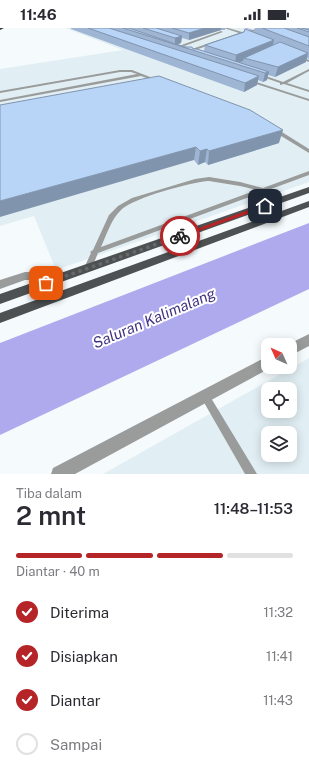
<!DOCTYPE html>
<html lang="id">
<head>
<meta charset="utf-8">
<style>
	:root { --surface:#fff; --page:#f7f7f7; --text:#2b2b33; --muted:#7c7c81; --line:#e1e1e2; --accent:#b52527 }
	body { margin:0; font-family:"Public Sans",sans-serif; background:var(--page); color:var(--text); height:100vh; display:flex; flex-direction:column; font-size:15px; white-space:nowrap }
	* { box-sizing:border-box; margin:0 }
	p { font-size:13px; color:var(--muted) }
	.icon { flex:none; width:22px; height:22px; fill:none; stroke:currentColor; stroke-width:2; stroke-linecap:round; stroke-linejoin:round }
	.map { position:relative; height:446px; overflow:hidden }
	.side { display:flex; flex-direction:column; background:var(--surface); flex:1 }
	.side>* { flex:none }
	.needle { width:26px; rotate:315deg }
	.buttons { position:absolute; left:261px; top:310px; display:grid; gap:8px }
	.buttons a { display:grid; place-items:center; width:36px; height:36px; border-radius:8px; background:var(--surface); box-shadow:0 2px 10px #0003; font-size:20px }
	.pin { position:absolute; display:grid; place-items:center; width:34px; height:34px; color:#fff; margin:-17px; border-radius:8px; box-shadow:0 2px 6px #0006 }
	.courier { position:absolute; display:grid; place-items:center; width:40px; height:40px; margin:-20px; border:3px solid #b52527; border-radius:50%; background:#fff; color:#222; box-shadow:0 1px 5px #0007 }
	.overview em { font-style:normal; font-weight:600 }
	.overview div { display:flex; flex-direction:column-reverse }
	.overview { display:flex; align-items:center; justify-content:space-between; height:68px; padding:0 16px }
	h1 { font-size:26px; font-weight:600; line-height:30px }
	.bar { display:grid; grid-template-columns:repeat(4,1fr); gap:6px 4px; align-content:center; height:48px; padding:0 16px }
	.bar i { height:5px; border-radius:3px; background:var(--line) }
	.bar .selected { background:var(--accent) }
	.bar p { grid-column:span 4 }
	ol { padding:0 16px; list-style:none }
	li { display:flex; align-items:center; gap:12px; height:44px }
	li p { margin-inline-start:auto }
	li .icon { padding:4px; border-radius:50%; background:var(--accent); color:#fff; stroke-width:4 }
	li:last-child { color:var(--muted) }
	li i { width:22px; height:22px; border:2px solid var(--line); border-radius:50% }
	.status { display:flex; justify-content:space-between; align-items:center; height:28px; padding:0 20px; background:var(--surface); direction:ltr }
	.status svg { height:11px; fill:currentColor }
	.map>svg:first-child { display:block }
	.built { fill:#e1eff4; fill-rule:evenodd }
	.water { fill:#afaaee }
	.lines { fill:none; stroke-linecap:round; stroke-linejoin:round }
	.stream { fill:#afaaee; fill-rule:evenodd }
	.lane { fill:#9a9c9c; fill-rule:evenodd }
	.street { fill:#9a9c9c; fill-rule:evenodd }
	.primary { fill:#4d5151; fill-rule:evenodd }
	.highway { fill:#333837; fill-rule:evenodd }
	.wall { fill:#9eb6d4 }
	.shaded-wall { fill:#8194ad }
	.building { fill:#b8d4f7; stroke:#8194ad }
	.route { fill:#b52527 }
	.done { stroke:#66686a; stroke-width:4; stroke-dasharray:0 7.2 }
	.labels { text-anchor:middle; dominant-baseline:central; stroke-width:4; stroke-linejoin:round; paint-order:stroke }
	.water-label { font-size:15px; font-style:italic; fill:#423382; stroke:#fff }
</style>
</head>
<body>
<div class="status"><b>11:46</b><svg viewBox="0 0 49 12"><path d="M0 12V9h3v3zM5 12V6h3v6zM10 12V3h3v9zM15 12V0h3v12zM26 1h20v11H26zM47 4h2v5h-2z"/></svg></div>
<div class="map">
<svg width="309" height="446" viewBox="0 0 309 446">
	<rect width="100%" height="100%" fill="#f5fafc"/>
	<g class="built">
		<polygon points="65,0 309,0 309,154 56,242 34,188 0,198 0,41 123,22"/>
		<path d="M309 330V446H103ZM268 361H290V383H268ZM268 405H290V427H268Z"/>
	</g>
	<polygon class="water" points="309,195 309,261 0,407 0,315"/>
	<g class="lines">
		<polygon class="stream" points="244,0 247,0 258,4 256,4"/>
		<g class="lane">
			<polygon points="224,0 228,0 242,4 263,0 264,1 243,6 186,25 183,24 239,5"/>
			<polygon points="221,3 223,4 176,21 173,20"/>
			<polygon points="297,27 309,32 309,34 297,29"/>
			<polygon points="309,41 309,43 287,55 309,62 309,64 284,56 280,57 280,55 257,47 260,46 283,54"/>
			<polygon points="120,42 132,42 158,52 155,53 141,48 0,74 0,72 137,46 131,44 120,44 0,65 0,63"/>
			<polygon points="247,51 309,71 309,73 247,53"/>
			<polygon points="273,101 277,101 309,121 309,125 273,103"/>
			<path d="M309 143V147L98 225 91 242H85L84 240 91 225 90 224 93 222 109 187 118 178 132 170 195 151 209 149 240 154 263 160ZM209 153 240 158 257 162 101 219C107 206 111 191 122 181 134 170 191 154 209 153Z"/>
			<polygon points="205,363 208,365 257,446 245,446 202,371 200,368 202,365"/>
		</g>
		<g class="street">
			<path d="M25 244C35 244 47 245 51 255L50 258 46 259 33 252H25L0 261V252Z"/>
			<polygon points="309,306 309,318 290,328 290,317 287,317"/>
			<polygon points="268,328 268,339 272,339 75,446 51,446 53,440"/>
		</g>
		<g class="primary">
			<polygon points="309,159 309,165 0,276 0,266"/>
			<polygon points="309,173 309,179 0,295 0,285"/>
		</g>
		<polygon class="highway" points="0,0 4,0 0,2"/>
	</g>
	<g class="wall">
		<polygon points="71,0 129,0 131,1 131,0 225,0 225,2 221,2 189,12 182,10 181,15 178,16 193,21 204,23 205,17 244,4 254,4 255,0 309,0 309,31 307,30 306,34 275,49 268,47 267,52 263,54 258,52 257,57 244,64 71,1"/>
		<polygon points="0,77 279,115 208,137 205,134 198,137 194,132"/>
	</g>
	<g class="shaded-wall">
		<polygon points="205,0 221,0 221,2 189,12 189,5"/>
		<polygon points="182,8 181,15 176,17 175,17 175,10"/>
		<polygon points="274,12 272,20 244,30 243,33 235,36 236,27"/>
		<polygon points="308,25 306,34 275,49 278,39"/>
		<polygon points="269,44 267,52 263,54 265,45"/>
		<polygon points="259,48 257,57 244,64 245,55"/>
		<polygon points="283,102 279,115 208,137 209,123"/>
		<polygon points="196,119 194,132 0,189 0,173"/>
		<polygon points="207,121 205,134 198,137 200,123"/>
	</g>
	<g class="building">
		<polygon points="88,0 109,0 259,48 245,55"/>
		<polygon points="123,0 129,0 184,19 192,19 193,21 197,21 269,44 265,45"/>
		<polygon points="143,0 156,0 182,8 175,10"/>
		<polygon points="172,0 205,0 189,5"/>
		<polygon points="262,0 284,0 309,9 309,18"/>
		<polygon points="297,0 301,0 309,2 309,4"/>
		<polygon points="245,1 274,12 236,27 205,17 244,4"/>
		<polygon points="280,14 308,25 278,39 244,30"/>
		<polygon points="159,48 250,82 283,102 209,123 207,121 200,123 196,119 0,173 0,77"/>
	</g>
	<polygon class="route" points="265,176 267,177 267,179 182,209 177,209 177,208"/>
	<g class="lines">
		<polyline class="done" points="46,255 180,208"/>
	</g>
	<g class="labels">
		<g class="water-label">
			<text transform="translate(154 290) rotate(-23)">Saluran Kalimalang</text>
		</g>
	</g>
</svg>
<div class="buttons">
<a><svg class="needle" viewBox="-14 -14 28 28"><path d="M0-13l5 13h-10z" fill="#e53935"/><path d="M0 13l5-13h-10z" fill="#7c7c81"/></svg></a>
<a><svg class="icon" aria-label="locate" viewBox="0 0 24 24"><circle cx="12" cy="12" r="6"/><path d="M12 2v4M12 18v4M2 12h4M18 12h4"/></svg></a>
<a><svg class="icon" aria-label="layers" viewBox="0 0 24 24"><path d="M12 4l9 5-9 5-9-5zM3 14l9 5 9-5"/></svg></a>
</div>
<div class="pin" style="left:46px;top:255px;background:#ea580c"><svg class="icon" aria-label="bag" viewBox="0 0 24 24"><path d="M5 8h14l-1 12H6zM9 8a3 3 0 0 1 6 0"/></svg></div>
<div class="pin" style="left:265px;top:178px;background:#1f2937"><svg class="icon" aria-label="home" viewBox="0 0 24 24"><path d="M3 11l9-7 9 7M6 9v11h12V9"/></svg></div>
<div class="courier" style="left:180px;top:208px"><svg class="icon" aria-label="bike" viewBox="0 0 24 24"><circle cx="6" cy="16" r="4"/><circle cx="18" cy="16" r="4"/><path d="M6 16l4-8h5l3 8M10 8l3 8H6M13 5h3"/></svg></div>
</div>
<section class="side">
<div class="overview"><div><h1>2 mnt</h1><p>Tiba dalam</p></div><em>11:48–11:53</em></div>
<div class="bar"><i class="selected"></i><i class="selected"></i><i class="selected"></i><i></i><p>Diantar · 40 m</p></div>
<ol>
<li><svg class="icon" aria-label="check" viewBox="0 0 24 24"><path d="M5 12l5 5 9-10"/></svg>Diterima<p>11:32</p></li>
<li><svg class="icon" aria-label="check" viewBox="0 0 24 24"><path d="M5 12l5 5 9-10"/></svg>Disiapkan<p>11:41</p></li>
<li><svg class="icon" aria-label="check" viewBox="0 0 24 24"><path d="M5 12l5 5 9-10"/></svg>Diantar<p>11:43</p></li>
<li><i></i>Sampai</li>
</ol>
</section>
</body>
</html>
